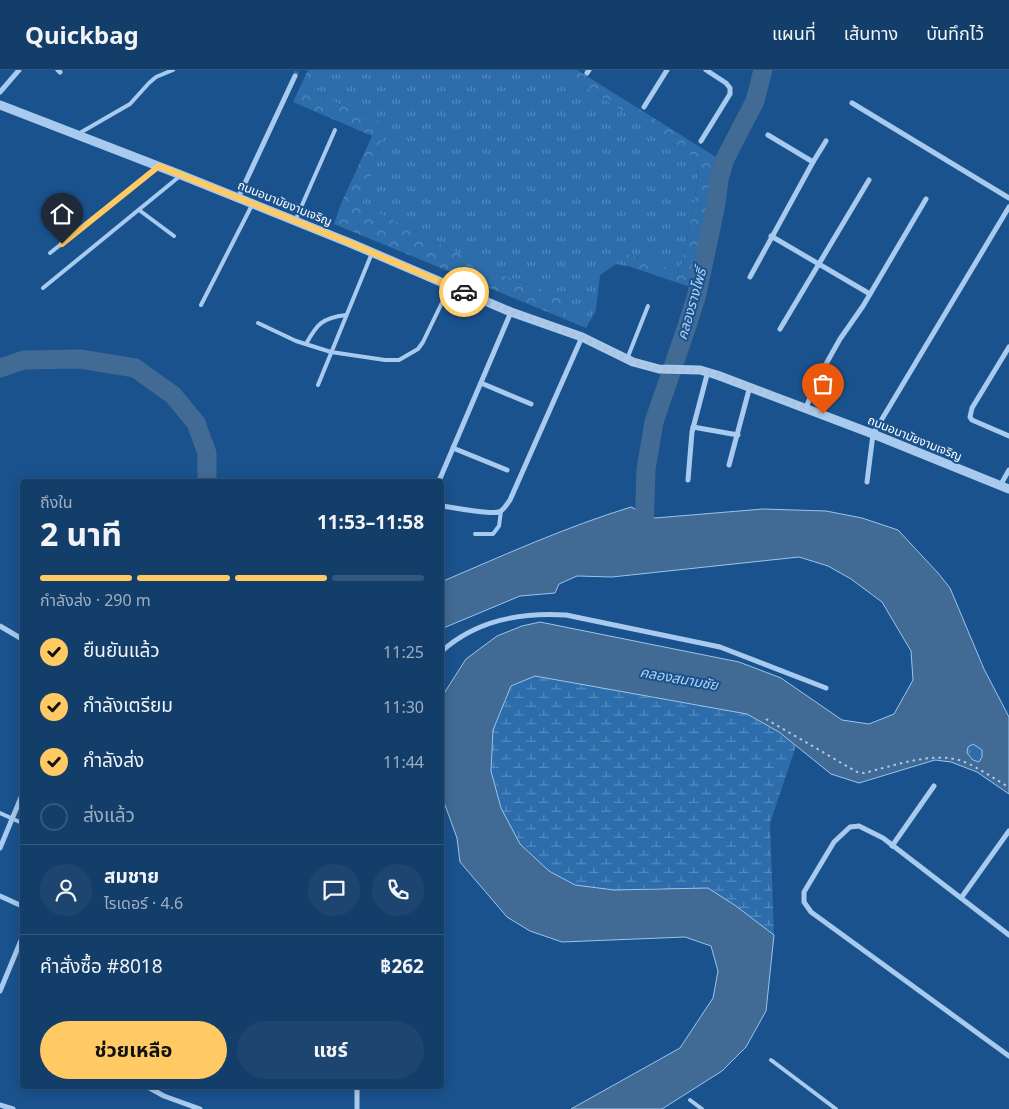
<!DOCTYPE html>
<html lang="th">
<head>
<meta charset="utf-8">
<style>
	:root { --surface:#143e6a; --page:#1d4570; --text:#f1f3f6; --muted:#9daec1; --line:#33577e; --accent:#ffca63 }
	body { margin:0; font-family:"Noto Sans","Noto Sans Thai",sans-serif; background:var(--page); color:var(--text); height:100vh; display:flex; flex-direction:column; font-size:19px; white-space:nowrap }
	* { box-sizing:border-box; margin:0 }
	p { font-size:16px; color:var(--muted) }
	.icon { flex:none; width:28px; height:28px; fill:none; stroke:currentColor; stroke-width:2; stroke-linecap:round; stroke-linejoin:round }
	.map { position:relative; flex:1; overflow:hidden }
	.drawer { position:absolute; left:20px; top:409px; width:424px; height:610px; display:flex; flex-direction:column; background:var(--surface); border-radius:5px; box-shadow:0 2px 12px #0003,0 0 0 1px var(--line) }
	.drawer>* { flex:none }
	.pin { position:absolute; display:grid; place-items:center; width:42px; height:42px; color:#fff; margin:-51px -21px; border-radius:50% 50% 50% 0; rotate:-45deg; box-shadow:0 0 5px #0007 }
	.pin .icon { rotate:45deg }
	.courier { position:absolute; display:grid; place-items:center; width:50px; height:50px; margin:-25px; border:4px solid #ffca63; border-radius:50%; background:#fff; color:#222; box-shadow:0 1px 6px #0007 }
	.head em { font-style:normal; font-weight:700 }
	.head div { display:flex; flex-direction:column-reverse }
	.head { display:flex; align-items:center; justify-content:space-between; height:85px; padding:0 20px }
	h1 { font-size:32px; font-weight:700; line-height:38px }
	.bar { display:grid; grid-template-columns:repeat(4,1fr); gap:8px 5px; align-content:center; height:60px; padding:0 20px }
	.bar i { height:6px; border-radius:4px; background:var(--line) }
	.bar .on { background:var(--accent) }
	.bar p { grid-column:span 4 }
	.line { display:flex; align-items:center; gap:12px; padding:0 20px; border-top:1px solid var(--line) }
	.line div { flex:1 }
	.round { display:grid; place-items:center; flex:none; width:52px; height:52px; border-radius:26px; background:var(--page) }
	ol { padding:0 20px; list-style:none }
	li { display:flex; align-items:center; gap:15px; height:55px }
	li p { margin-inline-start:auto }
	li .icon { padding:5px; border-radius:50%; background:var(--accent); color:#111; stroke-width:4 }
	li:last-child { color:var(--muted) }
	li i { width:28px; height:28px; border:2px solid var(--line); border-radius:50% }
	.button { display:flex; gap:10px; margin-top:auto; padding:10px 20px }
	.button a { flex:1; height:58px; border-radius:30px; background:var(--accent); color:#111; font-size:20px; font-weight:700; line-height:58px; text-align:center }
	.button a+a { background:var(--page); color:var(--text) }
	header { display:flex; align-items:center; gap:30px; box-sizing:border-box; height:70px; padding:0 25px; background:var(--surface); border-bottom:1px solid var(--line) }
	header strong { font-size:24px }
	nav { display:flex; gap:28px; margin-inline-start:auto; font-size:18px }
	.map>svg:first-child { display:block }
	.grass { fill:url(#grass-tufts) }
	.forest { fill:url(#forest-crowns) }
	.wetland { fill:url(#wetland-marsh) }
	.water { fill:#416a94; stroke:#99c6f0; fill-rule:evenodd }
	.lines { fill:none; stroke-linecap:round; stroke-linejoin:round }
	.river { stroke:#416a94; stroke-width:19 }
	.minor-tunnel { stroke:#3c6c9e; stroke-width:5; stroke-dasharray:5 2.5; stroke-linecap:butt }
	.path { stroke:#a7caee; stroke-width:2; stroke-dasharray:2.5 4; stroke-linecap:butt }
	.service { stroke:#a7caee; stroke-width:4 }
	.minor { stroke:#a7caee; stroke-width:5 }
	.tertiary { stroke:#a7caee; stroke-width:9 }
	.done { stroke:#afc2d7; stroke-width:5; stroke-dasharray:0 9 }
	.route { stroke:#ffca63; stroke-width:6 }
	.labels { text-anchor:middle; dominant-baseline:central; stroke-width:4; stroke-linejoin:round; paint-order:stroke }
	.street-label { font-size:12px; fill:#fff; stroke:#1a528d }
	.water-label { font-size:14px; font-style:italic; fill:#b2d4f5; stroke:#1a528d }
</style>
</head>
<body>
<header>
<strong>Quickbag</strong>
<nav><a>แผนที่</a><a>เส้นทาง</a><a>บันทึกไว้</a></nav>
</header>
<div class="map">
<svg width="1009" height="1039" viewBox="0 0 1009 1039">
	<defs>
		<pattern id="grass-tufts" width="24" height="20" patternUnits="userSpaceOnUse" patternTransform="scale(1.25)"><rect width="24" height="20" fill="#2d6dab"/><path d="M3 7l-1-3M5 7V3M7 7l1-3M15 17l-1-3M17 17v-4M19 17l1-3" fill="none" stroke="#578abc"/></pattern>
		<pattern id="forest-crowns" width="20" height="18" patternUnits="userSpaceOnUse" patternTransform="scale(1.25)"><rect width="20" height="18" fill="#2d6dab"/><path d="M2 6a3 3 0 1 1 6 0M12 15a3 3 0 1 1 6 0" fill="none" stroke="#578abc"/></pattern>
		<pattern id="wetland-marsh" width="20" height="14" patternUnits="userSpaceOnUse" patternTransform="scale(1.25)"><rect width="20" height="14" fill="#2d6dab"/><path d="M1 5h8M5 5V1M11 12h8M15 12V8" fill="none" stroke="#578abc"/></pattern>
	</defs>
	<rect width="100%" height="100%" fill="#1a528d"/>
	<g class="grass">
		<polygon points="315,0 559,0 697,89 698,109 683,191 678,201 622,182 631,197 616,194 600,205 596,240 586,258 562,248 567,232 546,221 492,201 361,134 379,78 389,58 371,46 324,28 310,12"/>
		<polygon points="973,674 982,680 982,687 979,692 973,690 967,683 968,677"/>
	</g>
	<g class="forest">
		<polygon points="308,0 315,0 310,12 324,28 371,46 389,58 379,78 362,134 492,201 546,221 567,232 562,248 334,154 340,136 372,66 293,32"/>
		<polygon points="559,0 577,0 716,87 715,116 696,206 690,217 631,197 622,182 678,201 683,191 698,109 697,89"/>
	</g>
	<polygon class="wetland" points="535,605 747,644 779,662 796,676 770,753 774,865 736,836 661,818 614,820 575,815 549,801 520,774 501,738 491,701 493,660 511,616"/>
	<path class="water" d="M631 437 655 448 763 439 826 441 862 448 898 460 938 503 950 518 984 599 1009 647V724L977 702 951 692 935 690 859 713 831 704 779 662 747 644 535 606 511 616 493 660 491 701 501 738 520 774 549 801 575 815 614 820 708 818 736 836 774 865 766 941 746 977 722 1001 662 1039H571L680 978 713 928 718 901 711 876 685 867 562 872 530 861 507 847 460 792 457 768 441 724V628L466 589 497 566 522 556 540 552 739 592 781 608 842 650 869 654 894 644 913 610 911 581 882 532 851 509 828 496 799 487 612 507 577 506 559 514 555 523 520 526 441 559V512C504 485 566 457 631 437ZM973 674 982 680V687L979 692 973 690 967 683 968 677Z"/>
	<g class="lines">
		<g class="river">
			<polyline points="0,298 24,290 80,289 135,298 173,325 196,353 207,383 207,411"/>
			<polyline points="644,467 646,399 654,352 686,259 697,224 716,134 719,109 725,89 755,31 763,0"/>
		</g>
		<polyline class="minor-tunnel" points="295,6 297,0"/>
		<path class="path" d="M766 649 857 702 864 703C893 696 933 681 962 691 978 697 994 709 1009 717"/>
		<g class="service">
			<polyline points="78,64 130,34 149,13 156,7 173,0"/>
			<polyline points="139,140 174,166"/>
			<polyline points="295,151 335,60"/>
			<polyline points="50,183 158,97"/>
			<polyline points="43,218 180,106"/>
			<polyline points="201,235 252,135"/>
			<polyline points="258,253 296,271 331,282 385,290 399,290 418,279 423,272 450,216"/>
			<path d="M306 274C317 254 322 248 346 245"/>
			<polyline points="627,289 648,236"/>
			<polyline points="318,315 372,183"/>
			<polyline points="475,464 493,464 499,456 501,441"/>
			<polyline points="0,743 22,753"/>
			<polyline points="771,990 836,1039"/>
			<polyline points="690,1030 702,1039"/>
		</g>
		<g class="minor">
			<polyline points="58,0 60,2"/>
			<polyline points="587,3 589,0"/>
			<polyline points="0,22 19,0"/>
			<polyline points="852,33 1009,128"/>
			<polyline points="644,37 667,0"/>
			<polyline points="701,71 730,24 730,18 726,13 706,0"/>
			<polyline points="813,92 826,71"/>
			<polyline points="238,128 295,6"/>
			<polyline points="771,166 870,224"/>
			<polyline points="750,207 813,92 768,65"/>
			<polyline points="780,259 869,110"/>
			<polyline points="1009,277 972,338 970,347 972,350 1009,366"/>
			<polyline points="481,313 531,334"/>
			<polyline points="806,338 817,310 840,269 863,236 926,129"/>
			<polyline points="693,357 738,365"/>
			<polyline points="453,378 507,400"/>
			<polyline points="729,395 750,316"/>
			<polyline points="688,410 692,362 708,301"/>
			<polyline points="439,411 511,242"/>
			<polyline points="867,412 873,364 1009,137"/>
			<polyline points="1000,416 1009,400"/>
			<path d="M441 436C453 437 489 445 499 442 504 440 507 434 510 430L582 267"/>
			<polyline points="0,556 22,569"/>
			<path d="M441 582C475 551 521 542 566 545L720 577 826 618"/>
			<polyline points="892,776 934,716"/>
			<polyline points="0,778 22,725"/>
			<polyline points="0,826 22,836"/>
			<polyline points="961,828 1009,761"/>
			<polyline points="1009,865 883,768 859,756 850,757 834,772 804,822 804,832 811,842 1009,986"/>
			<polyline points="0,921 22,868"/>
			<polyline points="146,1016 164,1026 200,1039"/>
			<polyline points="0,1035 13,1039"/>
			<polyline points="357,1039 357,1016"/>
		</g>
		<polyline class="tertiary" points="0,35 181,105 350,173 511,242 582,267 633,292 659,299 700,300 717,305 873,364 1009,419"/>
	</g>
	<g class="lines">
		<polyline class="done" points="464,222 511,242 582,267 632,292 659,299 708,301 823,344"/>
		<polyline class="route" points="62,174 159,96 350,173 464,222"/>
	</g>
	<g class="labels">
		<g class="street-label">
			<text transform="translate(285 133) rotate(22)">ถนนอนามัยงามเจริญ</text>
			<text transform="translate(915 368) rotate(22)">ถนนอนามัยงามเจริญ</text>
		</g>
		<g class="water-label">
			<text transform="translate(691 234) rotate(-74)">คลองรางโพธิ์</text>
			<text transform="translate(679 608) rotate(10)">คลองสนามชัย</text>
		</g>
	</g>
</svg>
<div class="pin" style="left:823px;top:344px;background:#ea580c"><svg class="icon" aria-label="bag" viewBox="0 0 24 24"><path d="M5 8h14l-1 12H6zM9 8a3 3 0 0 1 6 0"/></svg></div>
<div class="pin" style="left:62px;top:174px;background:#1f2937"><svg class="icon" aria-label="home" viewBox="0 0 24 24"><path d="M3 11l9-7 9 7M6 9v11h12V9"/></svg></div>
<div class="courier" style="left:464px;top:222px"><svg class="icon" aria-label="car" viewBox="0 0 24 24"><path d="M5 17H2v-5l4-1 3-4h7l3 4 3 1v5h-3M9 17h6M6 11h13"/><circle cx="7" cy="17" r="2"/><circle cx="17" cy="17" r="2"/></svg></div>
<section class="drawer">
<div class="head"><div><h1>2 นาที</h1><p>ถึงใน</p></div><em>11:53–11:58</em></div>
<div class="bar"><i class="on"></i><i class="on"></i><i class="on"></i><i></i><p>กำลังส่ง · 290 m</p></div>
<ol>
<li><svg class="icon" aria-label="check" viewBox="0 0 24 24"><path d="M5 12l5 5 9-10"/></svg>ยืนยันแล้ว<p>11:25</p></li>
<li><svg class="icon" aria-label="check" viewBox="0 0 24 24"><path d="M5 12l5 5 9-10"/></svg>กำลังเตรียม<p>11:30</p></li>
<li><svg class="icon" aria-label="check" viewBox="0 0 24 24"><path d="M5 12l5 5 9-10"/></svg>กำลังส่ง<p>11:44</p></li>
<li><i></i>ส่งแล้ว</li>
</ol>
<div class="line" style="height:90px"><a class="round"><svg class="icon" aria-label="person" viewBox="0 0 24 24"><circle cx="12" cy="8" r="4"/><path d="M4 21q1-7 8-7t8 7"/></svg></a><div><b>สมชาย</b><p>ไรเดอร์ · 4.6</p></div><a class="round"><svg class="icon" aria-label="chat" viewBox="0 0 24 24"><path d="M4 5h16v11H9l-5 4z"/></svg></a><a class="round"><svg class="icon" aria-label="phone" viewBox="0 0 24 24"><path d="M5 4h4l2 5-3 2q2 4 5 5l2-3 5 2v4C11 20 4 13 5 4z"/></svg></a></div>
<div class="line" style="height:65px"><div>คำสั่งซื้อ #8018</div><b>฿262</b></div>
<div class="button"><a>ช่วยเหลือ</a><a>แชร์</a></div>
</section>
</div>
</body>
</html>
